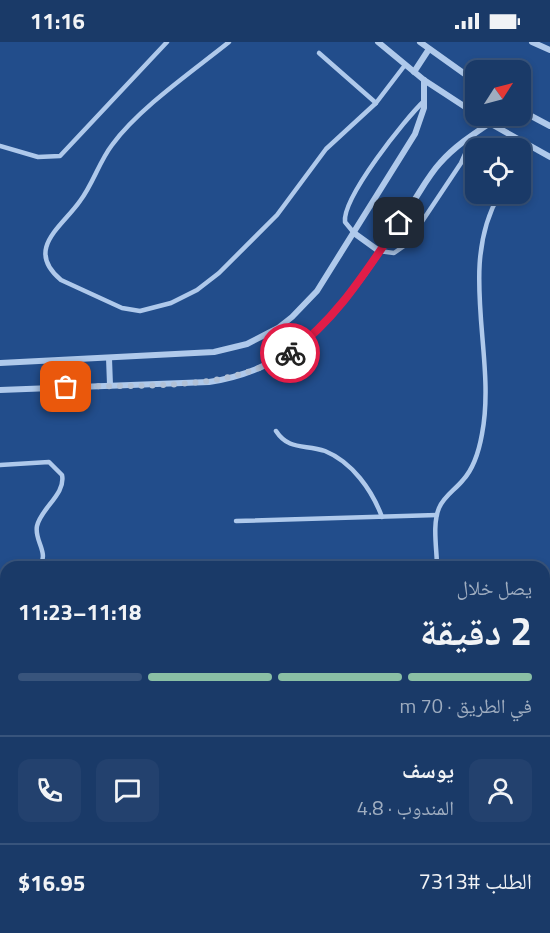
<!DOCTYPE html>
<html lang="ar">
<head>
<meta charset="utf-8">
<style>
	:root { --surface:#1a3a68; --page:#23416e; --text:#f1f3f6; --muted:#9fadc0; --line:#38547c; --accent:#8abfa5 }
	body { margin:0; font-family:"Titillium Web","Noto Naskh Arabic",sans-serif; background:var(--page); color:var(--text); direction:rtl; height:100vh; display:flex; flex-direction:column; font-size:22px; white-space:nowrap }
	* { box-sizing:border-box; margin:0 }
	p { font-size:20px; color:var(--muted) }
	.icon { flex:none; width:33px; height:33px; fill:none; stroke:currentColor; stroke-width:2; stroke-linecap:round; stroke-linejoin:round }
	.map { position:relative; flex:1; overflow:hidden; direction:ltr }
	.panel { position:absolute; left:0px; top:519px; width:550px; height:372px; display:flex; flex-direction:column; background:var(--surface); border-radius:18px 18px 0 0; box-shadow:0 3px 9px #0003,0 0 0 2px var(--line); direction:rtl }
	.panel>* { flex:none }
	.needle { width:39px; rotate:54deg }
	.fabs { position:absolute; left:465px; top:18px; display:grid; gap:12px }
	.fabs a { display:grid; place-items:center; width:66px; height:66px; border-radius:12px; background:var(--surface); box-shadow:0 3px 9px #0003,0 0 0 2px var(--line); font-size:30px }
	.pin { position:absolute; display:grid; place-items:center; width:51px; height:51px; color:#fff; margin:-26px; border-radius:12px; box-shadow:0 3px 9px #0006 }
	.courier { position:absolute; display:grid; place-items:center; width:60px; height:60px; margin:-30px; border:4px solid #e11d48; border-radius:50%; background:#fff; color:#222; box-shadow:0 2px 8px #0007 }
	.head em { font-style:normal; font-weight:700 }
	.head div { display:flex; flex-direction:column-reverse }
	.head { display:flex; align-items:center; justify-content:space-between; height:102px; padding:0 18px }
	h1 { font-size:39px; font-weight:700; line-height:45px }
	.bar { display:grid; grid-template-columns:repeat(4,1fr); gap:9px 6px; align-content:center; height:72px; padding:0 18px }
	.bar i { height:8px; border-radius:4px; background:var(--line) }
	.bar .current { background:var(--accent) }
	.bar p { grid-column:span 4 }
	.line { display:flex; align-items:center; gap:15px; padding:0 18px; border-top:2px solid var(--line) }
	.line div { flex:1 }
	.round { display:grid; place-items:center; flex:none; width:63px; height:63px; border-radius:12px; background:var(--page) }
	.status { display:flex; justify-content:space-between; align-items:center; height:42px; padding:0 30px; background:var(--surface); direction:ltr }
	.status svg { height:16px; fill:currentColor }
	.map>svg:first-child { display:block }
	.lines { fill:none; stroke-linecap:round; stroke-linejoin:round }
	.lane { stroke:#afc9eb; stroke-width:4.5 }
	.street { stroke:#afc9eb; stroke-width:6 }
	.done { stroke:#b2c1d6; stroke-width:6; stroke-dasharray:0 10.8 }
	.route { stroke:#e11d48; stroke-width:8 }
</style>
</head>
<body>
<div class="status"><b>11:16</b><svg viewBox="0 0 49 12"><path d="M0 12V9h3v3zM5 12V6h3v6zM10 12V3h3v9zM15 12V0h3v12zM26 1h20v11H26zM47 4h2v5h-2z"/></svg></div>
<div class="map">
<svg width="550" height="891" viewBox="0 0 550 891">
	<rect width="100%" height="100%" fill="#224d8b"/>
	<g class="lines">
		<g class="lane">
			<path d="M229 0C193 29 139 66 112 103 99 120 93 142 80 159 62 185 24 207 61 238L122 266 140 269 171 261 197 248 219 231 277 173 326 107 376 61 405 23"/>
			<polyline points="319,11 376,61"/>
			<polyline points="0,104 38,115 60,114 167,0"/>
			<path d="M354 191 345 180C342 156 405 77 424 59"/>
			<polyline points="379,209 394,211 407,202 461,121 474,92"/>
			<path d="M276 389C289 409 305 402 325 409 352 420 372 448 382 475"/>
			<path d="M0 423 49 420 62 433C66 452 41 466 37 484 34 499 49 509 40 525"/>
			<polyline points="236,479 437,473"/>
			<path d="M437 525C437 507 432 483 439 466 444 454 455 448 463 438 474 426 479 409 482 392 497 314 457 226 499 153"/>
			<polyline points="0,574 6,569"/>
			<polyline points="544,605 550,605"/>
			<polyline points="0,656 6,657"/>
			<polyline points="544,776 550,776"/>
			<polyline points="0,812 6,812"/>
			<polyline points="482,885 487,891"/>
		</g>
		<g class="street">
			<polyline points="378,0 424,38 476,72"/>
			<polyline points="420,0 476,40"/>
			<polyline points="532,0 550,8"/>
			<polyline points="414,30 429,7"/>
			<polyline points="520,68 550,84"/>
			<polyline points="477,74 550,115"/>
			<polyline points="354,191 379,209"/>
			<polyline points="109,316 110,343"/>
			<polyline points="0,321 214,310 247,302 278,286 292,275 317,249 415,92 424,66 424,38"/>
			<path d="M0 348 209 340C314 324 354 247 409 166 419 152 428 134 440 121 454 105 472 93 490 81"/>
		</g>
	</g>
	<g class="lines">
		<path class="done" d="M66 345C139 342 226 351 290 311"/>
		<path class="route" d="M290 311C337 277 366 229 399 181"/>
	</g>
</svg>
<div class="fabs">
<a><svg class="needle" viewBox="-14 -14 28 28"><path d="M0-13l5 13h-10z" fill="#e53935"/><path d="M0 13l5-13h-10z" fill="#9fadc0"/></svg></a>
<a><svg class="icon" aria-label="locate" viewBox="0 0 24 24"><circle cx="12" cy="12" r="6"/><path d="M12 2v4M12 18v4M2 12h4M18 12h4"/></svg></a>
</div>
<div class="pin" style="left:66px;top:345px;background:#ea580c"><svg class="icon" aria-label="bag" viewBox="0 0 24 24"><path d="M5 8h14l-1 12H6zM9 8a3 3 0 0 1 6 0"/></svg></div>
<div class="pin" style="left:399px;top:181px;background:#1f2937"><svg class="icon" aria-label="home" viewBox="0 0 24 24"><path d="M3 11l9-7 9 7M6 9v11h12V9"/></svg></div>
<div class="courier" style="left:290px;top:311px"><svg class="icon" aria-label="bike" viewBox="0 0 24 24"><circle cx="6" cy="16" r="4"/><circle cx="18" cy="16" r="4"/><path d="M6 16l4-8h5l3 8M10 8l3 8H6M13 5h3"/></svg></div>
<section class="panel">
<div class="head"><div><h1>2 دقيقة</h1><p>يصل خلال</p></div><em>11:18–11:23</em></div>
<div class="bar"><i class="current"></i><i class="current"></i><i class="current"></i><i></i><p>في الطريق · 70 m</p></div>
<div class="line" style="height:108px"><a class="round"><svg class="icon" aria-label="person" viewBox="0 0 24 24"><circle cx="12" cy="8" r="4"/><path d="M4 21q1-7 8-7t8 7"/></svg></a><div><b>يوسف</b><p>المندوب · 4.8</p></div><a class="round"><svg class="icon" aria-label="chat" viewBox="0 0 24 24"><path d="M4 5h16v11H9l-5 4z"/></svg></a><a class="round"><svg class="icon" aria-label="phone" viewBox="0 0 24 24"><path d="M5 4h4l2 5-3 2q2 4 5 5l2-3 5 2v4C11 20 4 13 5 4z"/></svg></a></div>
<div class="line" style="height:78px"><div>الطلب #7313</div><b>$16.95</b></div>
</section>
</div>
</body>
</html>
